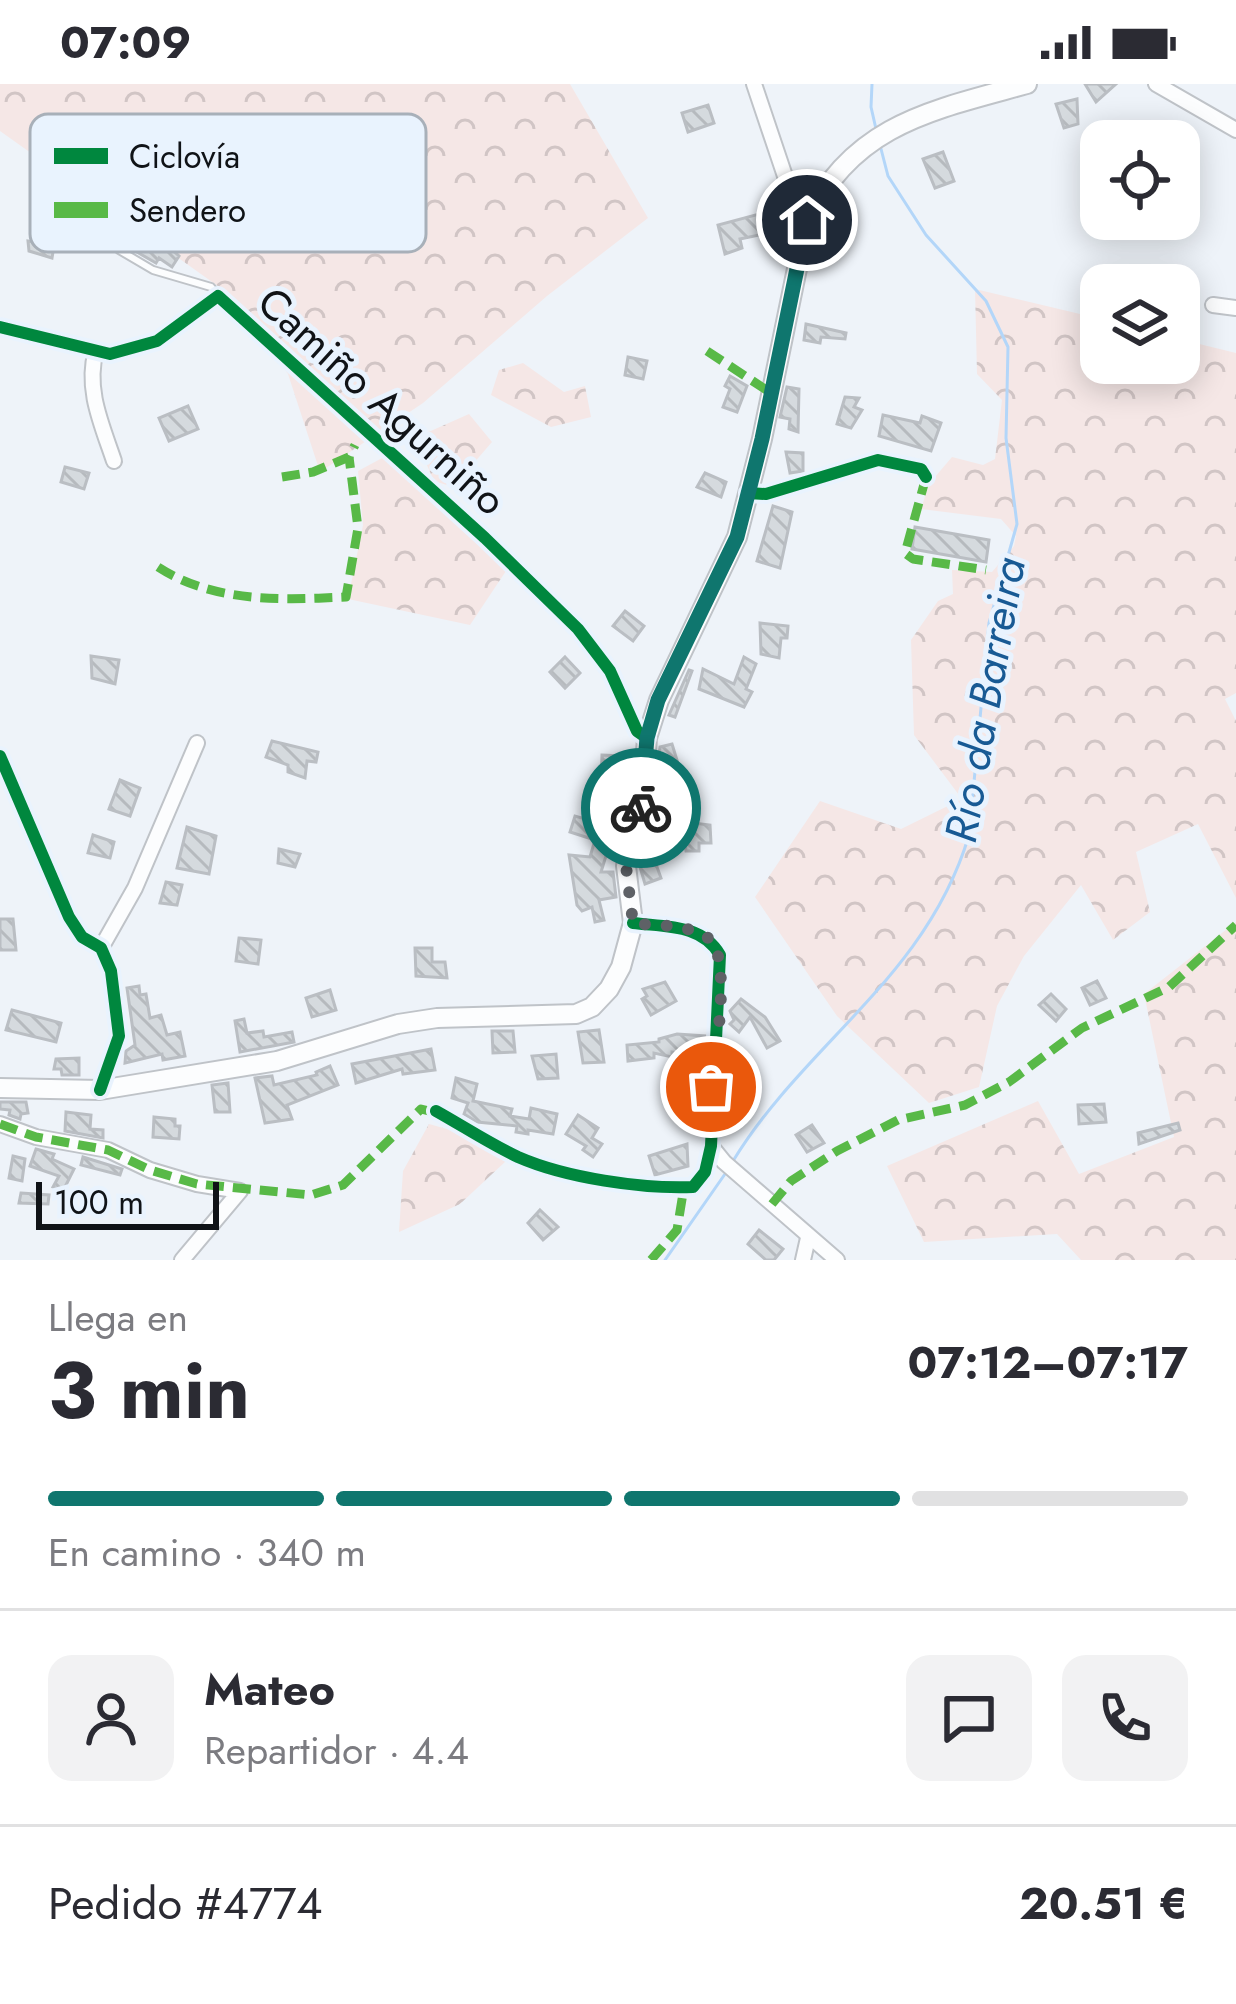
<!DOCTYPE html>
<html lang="es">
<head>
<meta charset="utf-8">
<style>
	:root { --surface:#fff; --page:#f2f2f3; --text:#2b2b33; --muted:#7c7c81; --line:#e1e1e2; --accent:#0f766e }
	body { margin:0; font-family:Jost,sans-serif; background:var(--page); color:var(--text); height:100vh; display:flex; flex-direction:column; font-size:45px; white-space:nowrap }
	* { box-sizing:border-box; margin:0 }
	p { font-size:39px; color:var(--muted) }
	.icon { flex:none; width:66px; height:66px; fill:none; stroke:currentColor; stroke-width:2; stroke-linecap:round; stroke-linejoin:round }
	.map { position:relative; height:1176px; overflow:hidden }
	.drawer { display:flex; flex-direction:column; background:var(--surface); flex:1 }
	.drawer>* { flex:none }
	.fabs { position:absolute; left:1080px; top:36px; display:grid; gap:24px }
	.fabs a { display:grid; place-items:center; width:120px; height:120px; border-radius:24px; background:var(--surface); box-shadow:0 6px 30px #0003; font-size:60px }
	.scale { position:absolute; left:36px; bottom:30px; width:183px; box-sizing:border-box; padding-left:12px; border:6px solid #101317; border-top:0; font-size:33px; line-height:42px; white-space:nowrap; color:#101317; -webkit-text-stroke:9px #e9f3fe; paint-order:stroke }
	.pin { position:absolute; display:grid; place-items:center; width:102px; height:102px; color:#fff; margin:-51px; border:6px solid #fff; border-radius:50%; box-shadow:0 3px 12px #0007 }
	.courier { position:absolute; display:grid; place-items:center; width:120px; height:120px; margin:-60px; border:9px solid #0f766e; border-radius:50%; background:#fff; color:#222; box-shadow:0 3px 15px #0007 }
	.headline em { font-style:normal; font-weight:700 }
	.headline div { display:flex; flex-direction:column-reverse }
	.headline { display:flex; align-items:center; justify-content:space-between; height:204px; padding:0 48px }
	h1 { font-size:78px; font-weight:700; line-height:90px }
	.bar { display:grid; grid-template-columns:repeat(4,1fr); gap:18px 12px; align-content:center; height:144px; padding:0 48px }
	.bar i { height:15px; border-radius:9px; background:var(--line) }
	.bar .active { background:var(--accent) }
	.bar p { grid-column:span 4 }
	.line { display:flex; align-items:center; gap:30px; padding:0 48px; border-top:3px solid var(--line) }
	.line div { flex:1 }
	.round { display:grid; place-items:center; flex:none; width:126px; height:126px; border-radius:24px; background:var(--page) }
	.status { display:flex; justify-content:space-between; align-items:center; height:84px; padding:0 60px; background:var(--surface); direction:ltr }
	.status svg { height:33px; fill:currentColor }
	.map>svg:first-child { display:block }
	.forest { fill:url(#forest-crowns) }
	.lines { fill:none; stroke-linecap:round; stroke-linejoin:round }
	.stream { stroke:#b3d6f9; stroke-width:3 }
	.building { fill:url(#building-back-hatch); stroke:#babec3; stroke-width:3 }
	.lane-casing { stroke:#bfc3c8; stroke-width:10 }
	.street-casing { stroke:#bfc3c8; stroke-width:18 }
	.secondary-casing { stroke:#bfc3c8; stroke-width:22 }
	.lane { stroke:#fcfdfe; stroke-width:6 }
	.street { stroke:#fcfdfe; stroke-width:14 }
	.secondary { stroke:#fcfdfe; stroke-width:18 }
	.quiet { stroke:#58b947; stroke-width:9; stroke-dasharray:18 9; stroke-linecap:butt }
	.cycleway-casing { stroke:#e9f3fe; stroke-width:20 }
	.cycleway { stroke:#00873e; stroke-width:12 }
	.done { stroke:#5e6166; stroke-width:12; stroke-dasharray:0 21.6 }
	.route { stroke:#0f766e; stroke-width:15 }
	.labels { text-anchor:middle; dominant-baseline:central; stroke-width:10; stroke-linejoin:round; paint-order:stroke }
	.street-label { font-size:42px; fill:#101317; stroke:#e9f3fe }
	.water-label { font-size:45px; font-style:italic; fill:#185a94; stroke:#e9f3fe }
	.key { fill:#e9f3fe; stroke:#a8b0b9; stroke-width:3 }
	.key-label { font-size:33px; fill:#101317 }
</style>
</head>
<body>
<div class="status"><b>07:09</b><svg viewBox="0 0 49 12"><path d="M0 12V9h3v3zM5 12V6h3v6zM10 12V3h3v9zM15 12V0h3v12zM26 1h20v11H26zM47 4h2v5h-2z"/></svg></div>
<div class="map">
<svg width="1236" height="1176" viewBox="0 0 1236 1176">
	<defs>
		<pattern id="forest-crowns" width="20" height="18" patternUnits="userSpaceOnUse" patternTransform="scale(3)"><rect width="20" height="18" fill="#f5e7e6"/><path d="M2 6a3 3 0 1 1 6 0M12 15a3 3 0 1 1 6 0" fill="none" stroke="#d1c5c5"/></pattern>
		<pattern id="building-back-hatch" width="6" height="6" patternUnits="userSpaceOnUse" patternTransform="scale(3)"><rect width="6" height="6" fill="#d5dade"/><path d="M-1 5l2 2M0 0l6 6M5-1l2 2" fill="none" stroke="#b6babe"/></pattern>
	</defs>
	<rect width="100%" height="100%" fill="#eef3f9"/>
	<g class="forest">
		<polygon points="0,0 570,0 648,134 547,212 423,319 320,388 288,290 229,210 0,47"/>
		<polygon points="975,205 1101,235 1101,279 1179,279 1179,255 1236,269 1236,609 1225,615 1236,637 1236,814 1198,740 1136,768 1150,828 1113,856 1081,801 1024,872 997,922 979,1003 929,1019 837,932 755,813 820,717 901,745 962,715 914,651 911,556 938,517 953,510 952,486 992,488 1014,462 1016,452 1001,435 921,425 929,400 952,373 983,381 995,375 1002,316 977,290"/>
		<polygon points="523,279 564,308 585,302 591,333 551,343 491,311 499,286"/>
		<polygon points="469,330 492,358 453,403 434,397 415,354"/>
		<polygon points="384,373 506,487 470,541 348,515 363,441 358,387"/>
		<polygon points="1236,838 1236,1176 1081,1176 1057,1150 924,1158 887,1082 1038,1017 1079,1090 1174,1053 1144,910"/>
		<polygon points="429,1040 461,1049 506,1077 460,1120 399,1148 403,1087"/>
	</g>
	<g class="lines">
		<g class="stream">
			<polyline points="872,0 871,23 876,45"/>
			<path d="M733 1077C805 959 927 893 969 751L989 539 1017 440 1006 354 1008 263 986 217 926 151 888 92 880 61"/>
			<polyline points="665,1176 725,1090"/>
		</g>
	</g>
	<g class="building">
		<polygon points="1085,0 1116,0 1096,18"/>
		<polygon points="1077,15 1078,40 1064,44 1056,20"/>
		<polygon points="708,21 714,39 688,48 682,29"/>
		<polygon points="943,68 954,97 935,104 923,75"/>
		<polygon points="55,86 168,162 179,172 172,183 159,174 156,179 123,160 42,105"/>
		<polygon points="767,128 773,148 740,155 742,164 725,170 718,141"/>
		<polygon points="28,157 54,162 52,174 29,167"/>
		<polygon points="806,240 846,249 845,255 821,253 820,259 804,256"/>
		<polygon points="628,273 647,277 643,295 625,291"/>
		<polygon points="730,292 747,302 737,328 723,323 730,305 725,302"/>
		<polygon points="787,303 799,305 798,348 789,345 790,335 780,333"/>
		<polygon points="845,313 859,314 854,323 862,326 851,344 837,340"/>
		<polygon points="188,322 198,345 169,357 159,334"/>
		<polygon points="883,331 920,339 922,332 941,339 931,367 879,352"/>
		<polygon points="786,368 803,369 803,387 790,389"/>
		<polygon points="65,383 89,389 84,405 61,398"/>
		<polygon points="705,389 726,398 721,413 697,403"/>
		<polygon points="773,422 792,428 780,484 757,477"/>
		<polygon points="915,443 989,456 986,478 912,465"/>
		<polygon points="625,527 644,542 633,557 613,542"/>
		<polygon points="760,539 788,542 787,554 781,554 779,574 761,570"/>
		<polygon points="91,572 119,576 115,600 92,594"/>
		<polygon points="565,573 580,589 565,604 550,588"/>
		<polygon points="744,573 756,580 746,605 752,608 744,623 699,605 703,585 734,600"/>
		<polygon points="689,586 692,587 675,633 669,631"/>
		<polygon points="272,657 318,668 316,678 307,677 305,694 288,688 288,681 266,673"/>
		<polygon points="672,660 689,715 676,721 659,671 660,663"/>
		<polygon points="602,671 622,672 622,699 601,699"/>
		<polygon points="120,696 140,704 130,732 109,725"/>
		<polygon points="609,731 624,736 619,752 613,749 601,788 613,788 616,813 599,816 604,836 595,838 592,823 582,827 577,821 569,771 590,773 595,756 570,748 575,732 606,741"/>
		<polygon points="685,738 710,741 711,759 699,759 699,767 686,767 685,760 662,761 662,749 679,748 678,741"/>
		<polygon points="187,743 216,752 209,790 177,784"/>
		<polygon points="93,751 114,758 110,774 88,769"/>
		<polygon points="279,765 300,770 295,783 278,779"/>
		<polygon points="652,769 661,794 645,800 640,783 643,772"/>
		<polygon points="166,798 182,801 177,821 160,819"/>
		<polygon points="0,835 13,835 16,866 0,866"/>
		<polygon points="239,854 261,856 258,880 236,877"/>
		<polygon points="415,864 432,864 432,878 445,878 447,894 416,892"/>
		<polygon points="1097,897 1106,914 1090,921 1082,904"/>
		<polygon points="665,898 676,917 651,931 642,915 647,912 643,905"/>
		<polygon points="139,902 140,911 146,910 150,934 161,931 167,951 180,948 185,972 163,976 162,970 125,979 126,967 135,961 127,904"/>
		<polygon points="330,906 336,926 312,933 306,914"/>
		<polygon points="1051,910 1066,925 1056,937 1039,921"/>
		<polygon points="741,915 765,933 780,957 767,964 750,933 739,948 730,940 734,936 730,927"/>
		<polygon points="12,926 61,939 56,958 6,946"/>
		<polygon points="244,935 247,949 263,947 264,953 292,948 294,958 240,968 235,937"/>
		<polygon points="599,946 604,978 583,979 578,948"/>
		<polygon points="492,947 513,947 515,968 493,969"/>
		<polygon points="677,950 705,952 704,973 672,968 672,973 654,969 654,974 628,977 627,961 659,958 659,955"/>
		<polygon points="431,965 435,986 403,990 402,985 356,999 352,980"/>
		<polygon points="556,970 558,994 538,995 532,972"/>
		<polygon points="79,974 79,991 62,991 61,985 54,985 56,975"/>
		<polygon points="330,982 338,1001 287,1021 292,1035 265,1039 255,994 272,992 274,1001 317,991 316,988"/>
		<polygon points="456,994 477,1000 473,1017 512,1025 510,1032 529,1035 531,1024 557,1030 553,1050 528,1046 528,1050 516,1048 517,1042 477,1038 464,1030 468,1019 452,1014"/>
		<polygon points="228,999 230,1028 215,1028 212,1001"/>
		<polygon points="0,1018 26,1018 28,1029 21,1030 20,1035 9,1031 10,1026 0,1025"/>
		<polygon points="1104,1020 1106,1038 1079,1040 1078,1021"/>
		<polygon points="66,1028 91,1031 90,1045 103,1046 103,1054 65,1047"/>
		<polygon points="578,1031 598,1044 592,1054 602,1060 593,1073 583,1066 586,1062 566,1050"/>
		<polygon points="154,1033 175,1035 175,1042 180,1042 179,1055 153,1053"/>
		<polygon points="1178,1039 1180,1046 1139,1060 1138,1049"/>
		<polygon points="812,1041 824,1059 807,1068 796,1051"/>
		<polygon points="687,1060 688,1082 655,1091 649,1072"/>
		<polygon points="36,1065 54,1070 52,1075 74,1085 63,1107 53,1103 59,1092 30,1082"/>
		<polygon points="13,1072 25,1075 22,1097 9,1094"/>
		<polygon points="83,1073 122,1085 120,1091 81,1081"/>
		<polygon points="21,1109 49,1111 48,1120 19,1119"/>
		<polygon points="540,1126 558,1143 543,1156 528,1139"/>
		<polygon points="759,1146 783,1165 774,1176 766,1176 748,1160"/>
	</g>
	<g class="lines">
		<g class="lane-casing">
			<polyline id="lane" points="119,166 153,186 211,203 216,209"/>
		</g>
		<g class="street-casing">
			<g id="street">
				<polyline points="754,0 791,110 807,136"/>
				<polyline points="1156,0 1236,46"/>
				<polyline points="1213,221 1236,224"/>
				<polyline points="0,243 110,270 157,257 218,212 485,454 578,545 610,587 637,647 647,654"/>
				<path d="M96 267C85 305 102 341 114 377"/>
				<polyline points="748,409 766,410 878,376 921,385 926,393"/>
				<polyline points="0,672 69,833 82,853 101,864 111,887 119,952 100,1006"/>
				<polyline points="101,864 135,804 197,659"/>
				<path d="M436 1027C463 1042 490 1060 518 1073 566 1094 642 1105 693 1103L705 1088 711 1062 720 871C702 840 666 843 633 839"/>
				<polyline points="0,1040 36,1053 108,1066 150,1086 197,1100 240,1107 182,1176"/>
				<polyline points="711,1062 724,1078 837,1176"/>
				<polyline points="803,1176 808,1154"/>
			</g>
		</g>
		<g class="secondary-casing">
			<path id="secondary" d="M0 1004 100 1006 277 977 398 940 437 934 576 930 592 923 609 905 621 883 633 839 626 782 642 723 647 654 659 616 737 453 762 355 807 136C853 40 933 26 1027 0"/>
		</g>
		<use href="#lane" class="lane"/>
		<use href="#street" class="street"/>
		<use href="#secondary" class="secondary"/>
		<g class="quiet">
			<polyline points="707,267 771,309"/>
			<polyline points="282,393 313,388 349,373 355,361"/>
			<polyline points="926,393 905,469 913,475 986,486"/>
			<path d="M158 483C214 519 281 516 346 513L358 444 349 373"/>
			<polyline points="0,1040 36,1053 108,1066 150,1086 197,1100 311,1111 343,1101 421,1025 441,1030"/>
			<polyline points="772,1120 791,1097 837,1067 898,1036 965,1021 1009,998 1082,944 1169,903 1236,841"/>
			<polyline points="651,1176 677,1146 684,1103"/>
		</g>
		<g class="cycleway-casing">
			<g id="cycleway">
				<polyline points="0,243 110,270 157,257 218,212 485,454 578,545 610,587 637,647 647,654"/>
				<polyline points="748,409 766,410 878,376 921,385 926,393"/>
				<polyline points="0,672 69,833 82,853 101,864 111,887 119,952 100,1006"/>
				<path d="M436 1027C463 1042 490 1060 518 1073 566 1094 642 1105 693 1103L705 1088 711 1062 720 871C702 840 666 843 633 839"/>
			</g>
		</g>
		<use href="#cycleway" class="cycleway"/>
	</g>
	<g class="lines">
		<path class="done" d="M641 724 626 782 633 839C656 842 688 840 708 854 733 872 715 972 711 1003"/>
		<polyline class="route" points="641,724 647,654 658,616 737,453 762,355 807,136"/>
	</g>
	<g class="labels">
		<g class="street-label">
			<text transform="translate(382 317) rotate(42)">Camiño Agurniño</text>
		</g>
		<g class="water-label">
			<text transform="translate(985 616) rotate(-80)">Río da Barreira</text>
		</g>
	</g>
	<rect x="30" y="30" width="396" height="138" rx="18" class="key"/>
	<rect x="54" y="64" width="54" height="16" fill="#00873e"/>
	<rect x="54" y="118" width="54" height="16" fill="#58b947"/>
	<g class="key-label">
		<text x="129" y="84">Ciclovía</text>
		<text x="129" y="138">Sendero</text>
	</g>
</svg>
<div class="fabs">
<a><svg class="icon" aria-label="locate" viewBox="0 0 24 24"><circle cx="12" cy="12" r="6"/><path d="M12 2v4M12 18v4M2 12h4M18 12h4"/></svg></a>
<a><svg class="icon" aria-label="layers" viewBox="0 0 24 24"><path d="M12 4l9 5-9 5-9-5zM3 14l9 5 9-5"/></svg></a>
</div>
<div class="scale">100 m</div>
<div class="pin" style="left:711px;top:1003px;background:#ea580c"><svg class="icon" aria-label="bag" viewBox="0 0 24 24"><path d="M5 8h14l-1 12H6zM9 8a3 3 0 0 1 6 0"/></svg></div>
<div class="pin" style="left:807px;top:136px;background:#1f2937"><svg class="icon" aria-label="home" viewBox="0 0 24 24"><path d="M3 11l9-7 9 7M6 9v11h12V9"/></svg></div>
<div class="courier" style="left:641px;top:724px"><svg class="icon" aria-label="bike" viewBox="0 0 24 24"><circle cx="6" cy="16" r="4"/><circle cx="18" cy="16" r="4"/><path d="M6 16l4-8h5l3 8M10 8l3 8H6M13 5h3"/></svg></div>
</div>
<section class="drawer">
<div class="headline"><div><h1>3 min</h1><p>Llega en</p></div><em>07:12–07:17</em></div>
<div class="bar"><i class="active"></i><i class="active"></i><i class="active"></i><i></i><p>En camino · 340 m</p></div>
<div class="line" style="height:216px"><a class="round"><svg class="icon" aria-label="person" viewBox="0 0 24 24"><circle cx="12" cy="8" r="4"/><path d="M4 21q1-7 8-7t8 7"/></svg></a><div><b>Mateo</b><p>Repartidor · 4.4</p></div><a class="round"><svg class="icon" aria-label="chat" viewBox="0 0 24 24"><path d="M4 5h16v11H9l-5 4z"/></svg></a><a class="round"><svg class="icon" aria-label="phone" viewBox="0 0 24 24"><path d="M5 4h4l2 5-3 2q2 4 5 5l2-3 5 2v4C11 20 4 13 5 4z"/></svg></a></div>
<div class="line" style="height:156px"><div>Pedido #4774</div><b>20.51 €</b></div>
</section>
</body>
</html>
